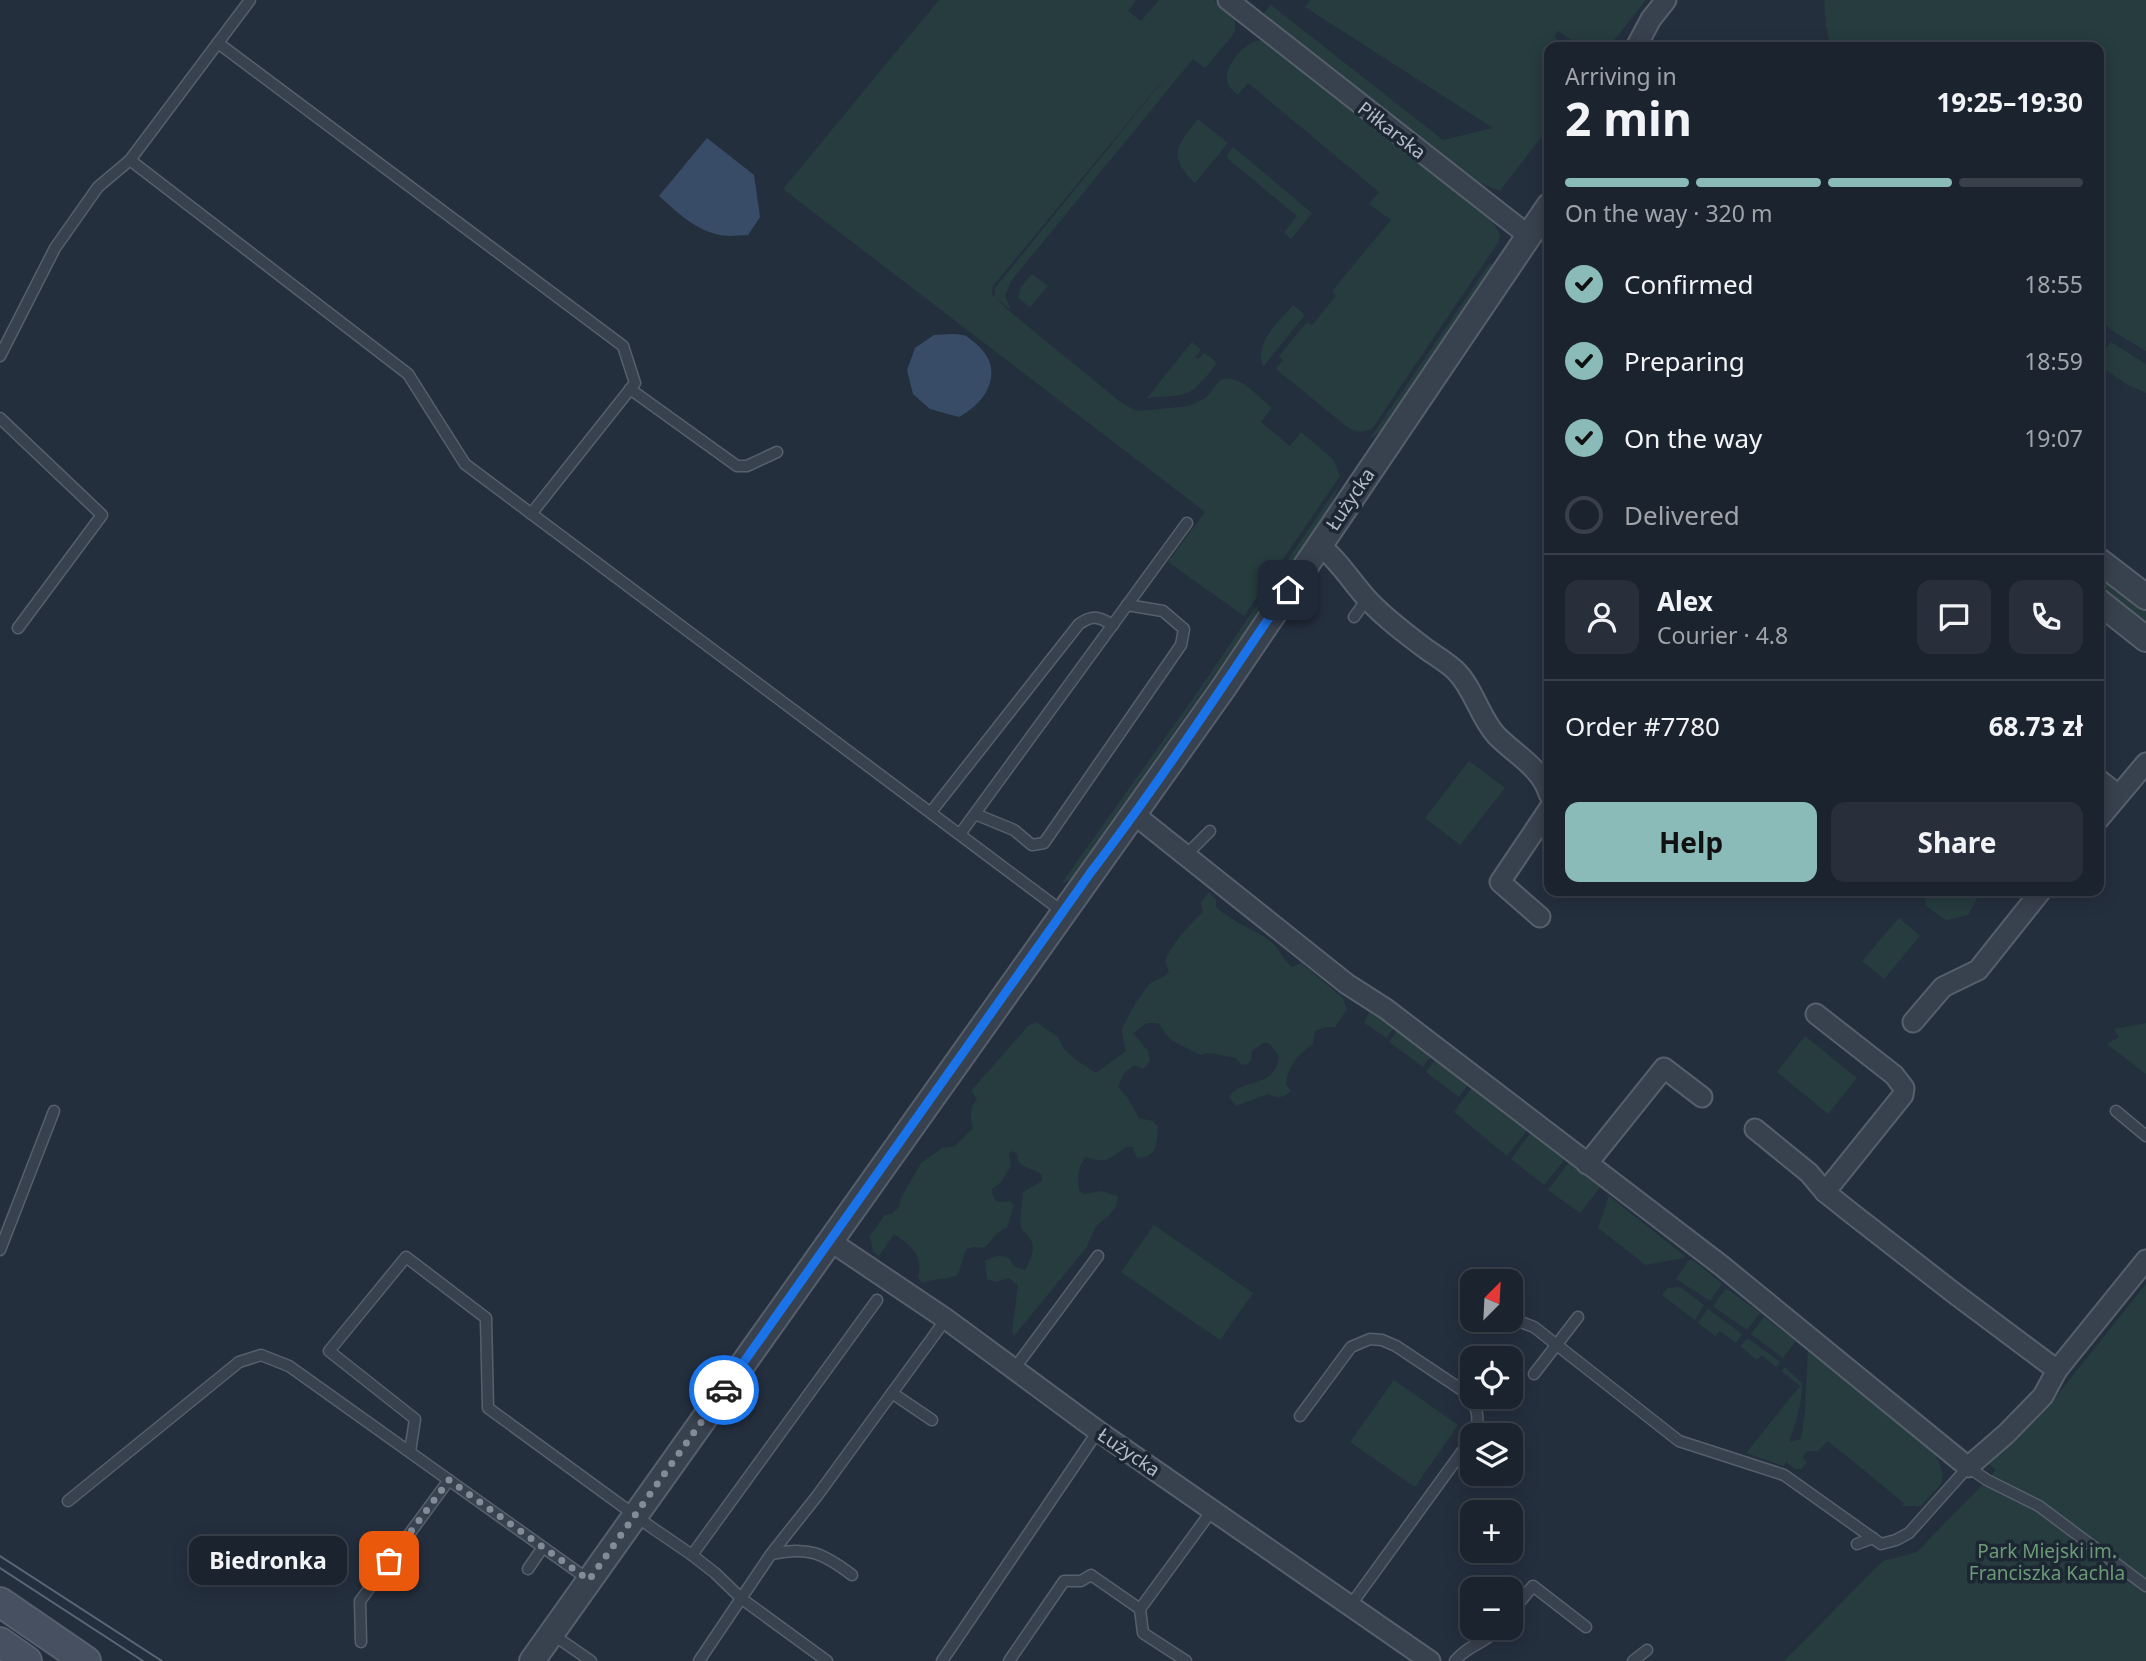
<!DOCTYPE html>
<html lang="en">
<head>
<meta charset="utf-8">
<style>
	:root { --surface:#1b232e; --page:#282f3a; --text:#f1f3f6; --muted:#a0a4aa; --line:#39404a; --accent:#8bbbb9 }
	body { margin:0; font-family:"Noto Sans",sans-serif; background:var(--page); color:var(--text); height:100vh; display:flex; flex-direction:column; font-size:26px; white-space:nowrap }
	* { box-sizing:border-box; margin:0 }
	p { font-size:23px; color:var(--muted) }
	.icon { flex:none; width:38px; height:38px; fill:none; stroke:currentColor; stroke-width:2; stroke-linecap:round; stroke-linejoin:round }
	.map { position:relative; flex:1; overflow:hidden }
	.sheet { position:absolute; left:1544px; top:42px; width:560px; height:854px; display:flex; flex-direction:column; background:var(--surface); border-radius:14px; box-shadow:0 4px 18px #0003,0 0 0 2px var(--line) }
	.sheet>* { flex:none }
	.needle { width:46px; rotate:24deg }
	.buttons { position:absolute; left:1460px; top:1269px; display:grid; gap:14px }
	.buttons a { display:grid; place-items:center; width:63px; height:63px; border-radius:14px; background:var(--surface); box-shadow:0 4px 18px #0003,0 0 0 2px var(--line); font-size:35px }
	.pin { position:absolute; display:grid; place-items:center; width:60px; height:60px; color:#fff; margin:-30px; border-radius:14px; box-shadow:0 4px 10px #0006 }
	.courier { position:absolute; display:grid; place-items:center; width:70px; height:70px; margin:-35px; border:5px solid #1a73e8; border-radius:50%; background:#fff; color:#222; box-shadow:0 2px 9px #0007 }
	.bubble { position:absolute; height:49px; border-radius:14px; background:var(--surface); box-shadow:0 4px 18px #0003,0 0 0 2px var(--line); font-size:23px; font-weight:700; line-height:49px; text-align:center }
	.summary em { font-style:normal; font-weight:700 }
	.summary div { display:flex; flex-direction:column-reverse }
	.summary { display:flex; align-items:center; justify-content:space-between; height:119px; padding:0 21px }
	h1 { font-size:46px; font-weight:700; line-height:52px }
	.bar { display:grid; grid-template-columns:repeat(4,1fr); gap:10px 7px; align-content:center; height:84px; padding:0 21px }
	.bar i { height:9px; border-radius:5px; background:var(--line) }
	.bar .current { background:var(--accent) }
	.bar p { grid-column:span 4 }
	.line { display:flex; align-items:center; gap:18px; padding:0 21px; border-top:2px solid var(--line) }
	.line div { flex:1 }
	.round { display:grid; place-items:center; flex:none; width:74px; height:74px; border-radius:14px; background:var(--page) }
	ol { padding:0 21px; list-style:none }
	li { display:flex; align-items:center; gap:21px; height:77px }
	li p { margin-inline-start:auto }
	li .icon { padding:7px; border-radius:50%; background:var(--accent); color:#111; stroke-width:4 }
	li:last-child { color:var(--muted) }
	li i { width:38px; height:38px; border:4px solid var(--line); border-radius:50% }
	.cta { display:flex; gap:14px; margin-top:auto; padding:14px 21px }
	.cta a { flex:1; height:80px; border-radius:14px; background:var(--accent); color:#111; font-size:28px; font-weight:700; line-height:80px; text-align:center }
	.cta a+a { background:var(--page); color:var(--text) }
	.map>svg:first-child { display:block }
	.green { fill:#263c3f }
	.water { fill:#394c67 }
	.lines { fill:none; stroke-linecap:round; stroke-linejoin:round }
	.service-casing { stroke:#565f6c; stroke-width:13 }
	.minor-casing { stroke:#565f6c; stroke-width:23 }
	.tertiary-casing { stroke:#565f6c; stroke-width:28 }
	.secondary-casing { stroke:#565f6c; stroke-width:32 }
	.service { stroke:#38414e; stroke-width:10 }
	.minor { stroke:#38414e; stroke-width:19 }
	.tertiary { stroke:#38414e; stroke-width:24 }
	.secondary { stroke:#465061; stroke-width:28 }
	.tram { stroke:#5a6575; stroke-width:2 }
	.done { stroke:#828b98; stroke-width:7; stroke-dasharray:0 12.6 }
	.route { stroke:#1a73e8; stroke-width:9 }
	.labels { text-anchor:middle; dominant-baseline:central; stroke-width:7; stroke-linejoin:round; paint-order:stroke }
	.street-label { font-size:19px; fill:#b4bcc9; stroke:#1d2633 }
	.park-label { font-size:19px; fill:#6b9a76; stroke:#1d2633 }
</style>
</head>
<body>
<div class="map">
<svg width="2146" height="1661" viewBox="0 0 2146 1661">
	<rect width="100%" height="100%" fill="#242f3e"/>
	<g class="green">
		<path d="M939 0H1136L1128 11 1141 21 1159 0H1214L1235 19V31L1232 36 1205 68 1193 59 1011 281 1005 296 1011 310 995 297V288L1183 56 993 286 992 294 1008 310 1119 401 1134 410 1141 411 1189 406 1206 398 1220 380C1239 372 1258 397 1272 408L1261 422 1290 446 1301 432 1333 459 1340 476 1244 616 1168 562 1205 512 783 189Z"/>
		<polygon points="1310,0 1646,0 1609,47 1581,47 1558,31 1554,37 1568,47 1549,47 1549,127 1500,191 1473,180 1263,14 1271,5 1443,140 1493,128 1305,7"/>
		<polygon points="1824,0 2146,0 2146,351 2114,332 2098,319 2098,47 1831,47 1826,26"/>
		<path d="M1259 40 1272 45 1493 222 1500 235 1499 241 1372 429C1361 433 1355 432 1346 426L1276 369 1283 360 1279 356 1307 322 1312 325 1336 296 1332 291 1391 220 1369 204 1379 192 1248 83 1238 95C1232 90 1226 85 1227 77 1227 62 1246 43 1259 40Z"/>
		<path d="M1198 119 1228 143 1195 183C1167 156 1177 145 1198 119Z"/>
		<polygon points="1233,147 1312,213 1291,239 1284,232 1297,216 1226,157"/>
		<polygon points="1490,263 1493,265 1381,431 1369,440"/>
		<path d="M1032 274 1048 286 1030 307 1018 298C1019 288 1026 281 1032 274Z"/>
		<path d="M1293 305 1305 315 1263 367C1254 342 1279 322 1293 305Z"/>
		<path d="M1192 342 1201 350 1195 357 1198 359 1205 353 1217 363C1189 399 1191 394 1147 398Z"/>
		<polygon points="2111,342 2146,364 2146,393 2128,385 2098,365 2098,359"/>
		<polygon points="1339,485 1329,509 1272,593 1070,880 1061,884 1192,700"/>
		<polygon points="2098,573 2146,611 2146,630 2098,591"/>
		<polygon points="1469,761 1505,788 1460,845 1425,818"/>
		<polygon points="1924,891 1981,891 1968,915 1946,920 1926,906"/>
		<path d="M1209 892 1216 900V907C1233 923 1252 928 1270 941 1280 949 1282 959 1292 967L1301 963 1343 998 1347 1009 1335 1027H1325L1315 1031 1313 1044C1298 1054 1288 1066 1286 1084L1291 1091C1283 1098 1278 1099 1268 1094L1236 1106 1229 1097C1242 1077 1275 1090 1279 1056L1269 1043H1263L1252 1051 1251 1061 1246 1065 1241 1064 1235 1057C1222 1058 1213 1050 1200 1055L1171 1040 1158 1023H1147L1133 1033 1148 1051 1150 1061 1143 1069 1134 1065 1124 1073 1118 1087 1127 1097 1139 1118 1153 1121 1158 1126C1157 1142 1158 1158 1137 1158L1132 1147H1126C1109 1159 1107 1164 1086 1157 1078 1166 1076 1180 1080 1192L1084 1194 1101 1191 1118 1196 1116 1206 1109 1216 1096 1226 1086 1248 1014 1336 1012 1331 1018 1286 1009 1278 996 1282 987 1279 985 1260C996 1257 998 1253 1010 1259L1013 1266 1025 1270C1034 1254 1038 1242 1022 1230L1020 1221 1023 1192 1042 1181V1175C1035 1169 1025 1169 1018 1161L1017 1154 1012 1151 1009 1153 1011 1166 1001 1182 992 1189C992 1202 998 1203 1010 1201L1014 1205 1007 1228C994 1231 993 1242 983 1248L974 1247 966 1249 958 1275C946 1280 935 1278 922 1283L918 1277C924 1255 911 1246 894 1234L879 1256 873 1252 870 1236 884 1216 893 1213 899 1207 901 1198 921 1163 942 1148 955 1146 973 1128C970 1116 969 1110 977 1099L971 1091 1028 1026 1036 1022 1058 1037C1063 1054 1082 1063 1096 1073L1126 1051C1125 1045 1122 1036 1122 1030 1123 1023 1146 986 1151 983 1158 978 1163 979 1169 972L1165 961C1173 941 1188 927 1203 912L1201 902Z"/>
		<polygon points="1899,918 1920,936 1884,979 1862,961"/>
		<polygon points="1369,1012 1377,1012 1395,1026 1387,1038 1364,1023"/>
		<polygon points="2146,1023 2146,1074 2107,1044 2119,1037 2114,1029"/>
		<polygon points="1398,1029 1432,1055 1423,1067 1389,1042"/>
		<polygon points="1805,1036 1857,1078 1828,1114 1777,1072"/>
		<polygon points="1436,1058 1469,1083 1459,1097 1426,1072"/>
		<polygon points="1473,1086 1529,1128 1507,1156 1454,1112"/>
		<polygon points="1532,1131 1566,1158 1544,1185 1511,1159"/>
		<polygon points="1570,1161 1601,1183 1601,1186 1580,1213 1548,1190"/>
		<polygon points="1609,1196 1685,1256 1684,1258 1646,1265 1598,1228"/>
		<polygon points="1154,1225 1253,1293 1220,1340 1121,1272"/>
		<polygon points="1689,1260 1693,1260 1722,1284 1710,1301 1676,1279"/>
		<polygon points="2146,1284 2146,1661 1784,1661 1883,1561 1917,1552 1987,1480 1996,1470 1988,1463 2050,1404"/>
		<polygon points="1680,1287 1704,1305 1695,1320 1662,1295 1667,1288"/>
		<polygon points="1726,1288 1760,1313 1747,1330 1713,1306"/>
		<polygon points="1708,1309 1742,1334 1736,1343 1720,1331 1715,1336 1698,1323"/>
		<polygon points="1764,1317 1796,1341 1783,1358 1751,1334"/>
		<polygon points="1747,1339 1749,1339 1780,1362 1776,1367 1762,1355 1757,1360 1740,1346"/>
		<path d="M1808 1350 1842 1377 1847 1376 1933 1451 1938 1460 1943 1474 1941 1484 1921 1506H1902L1904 1503 1828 1441 1818 1451H1807L1803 1457 1807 1463 1801 1469H1795L1786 1462 1784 1466 1746 1453 1800 1386 1781 1371 1785 1367 1802 1383C1802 1404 1796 1423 1789 1442L1801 1439 1805 1411Z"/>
		<polygon points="1394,1380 1458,1425 1415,1487 1350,1442"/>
	</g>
	<g class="water">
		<path d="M707 138 754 175 760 217 748 235C739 235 728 237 720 235 695 230 677 212 659 196Z"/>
		<path d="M934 335C943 335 953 333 962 335 967 335 971 340 975 343 1006 368 989 401 959 417L930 409 913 394 907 370 915 348Z"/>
	</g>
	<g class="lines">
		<g class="service-casing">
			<g id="service">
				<polyline points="218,43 623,346 635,383 531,514"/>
				<polyline points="130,160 250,0"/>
				<polyline points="0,356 55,248 98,187 130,160 408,374 465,464 1063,912"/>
				<polyline points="630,389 737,466 747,466 777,452"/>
				<polyline points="0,418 102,515 18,628"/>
				<polyline points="1354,617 1367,599"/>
				<path d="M931 812 1079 624C1093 614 1099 617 1113 625"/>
				<polyline points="975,814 1014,830 1032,845 1044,843 1181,645 1184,629 1163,611 1127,605"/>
				<polyline points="960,834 1187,523"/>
				<polyline points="1186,855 1210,831"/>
				<polyline points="2116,1111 2146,1136"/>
				<polyline points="0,1250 54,1111"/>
				<polyline points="1510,1318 1534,1327 1679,1441 1784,1475 1881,1544 1896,1540 1909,1533 1968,1467 1987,1480 2039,1506 2146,1586"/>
				<polyline points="1014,1369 1098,1256"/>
				<polyline points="1534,1374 1578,1317"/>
				<polyline points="892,1393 932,1420"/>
				<path d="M1300 1416 1351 1347 1370 1339 1382 1340 1396 1346 1465 1392C1477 1406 1481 1417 1474 1435"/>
				<polyline points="410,1452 415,1419 329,1351 406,1257 486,1318 488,1408 651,1527 692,1555 715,1573 742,1599 827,1661"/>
				<polyline points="68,1501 239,1362 261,1355 289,1366 589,1580"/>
				<polyline points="1857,1544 1873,1538"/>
				<path d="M772 1554C808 1546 823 1553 852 1575"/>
				<polyline points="692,1555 877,1300"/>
				<polyline points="528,1569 543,1547"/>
				<polyline points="1350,1606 1472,1438"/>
				<polyline points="1140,1609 1143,1633 1186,1661"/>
				<polyline points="1510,1614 1533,1586 1586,1627"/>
				<polyline points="552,1634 591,1661"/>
				<polyline points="361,1642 360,1601 449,1480"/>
				<polyline points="699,1661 771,1554 817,1496 946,1319"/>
				<polyline points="942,1661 1098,1431"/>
				<polyline points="1009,1661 1064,1581 1081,1581 1091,1575 1140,1609 1213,1509"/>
				<path d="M1455 1661C1467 1645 1487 1643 1499 1628"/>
				<polyline points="1633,1661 1647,1650"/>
			</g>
		</g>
		<g class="minor-casing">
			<g id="minor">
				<polyline points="1228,0 1529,236"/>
				<polyline points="1636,47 1651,19 1666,0"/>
				<path d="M1319 545C1339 560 1352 583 1369 601 1386 619 1406 634 1426 649 1436 656 1448 663 1456 671 1474 689 1479 716 1496 735 1514 754 1541 767 1549 794"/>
				<polyline points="2098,779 2118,795"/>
				<polyline points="1135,815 1347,984 1386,1009 1722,1266 1968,1467 2006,1434 2043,1396 2057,1370 2146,1260"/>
				<polyline points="2098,820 2146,763"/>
				<polyline points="1540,917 1500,882 1549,809"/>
				<polyline points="1816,1014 1894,1075 1904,1088 1903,1095 1825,1192"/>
				<polyline points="1913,1022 1943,987 1978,970 2041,891"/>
				<polyline points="1755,1129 1809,1173 1825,1192 1850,1212 1954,1293 2057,1370"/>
				<polyline points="1587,1164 1664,1068 1702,1097"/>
				<polyline points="830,1241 946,1319 1098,1431 1430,1661"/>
			</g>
		</g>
		<g class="tertiary-casing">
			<g id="tertiary">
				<polyline points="2098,560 2146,597"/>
				<polyline points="2098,601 2146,639"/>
				<polyline points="532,1661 1222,690 1549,206"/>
			</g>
		</g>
		<g class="secondary-casing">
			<g id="secondary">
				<polyline points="0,1602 86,1661"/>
				<polyline points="0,1642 27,1661"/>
			</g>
		</g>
		<use href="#service" class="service"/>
		<use href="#minor" class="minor"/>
		<use href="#tertiary" class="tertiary"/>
		<use href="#secondary" class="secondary"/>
		<g class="tram">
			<polyline points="0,1556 162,1661"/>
			<polyline points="0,1568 143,1661"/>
		</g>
	</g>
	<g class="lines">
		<polyline class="done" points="389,1561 449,1480 589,1580 724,1390"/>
		<path class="route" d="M724 1390 1091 872C1161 781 1223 685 1288 590"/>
	</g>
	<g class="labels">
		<g class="street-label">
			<text transform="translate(1392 130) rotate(38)">Piłkarska</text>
			<text transform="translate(1350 499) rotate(-56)">Łużycka</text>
			<text transform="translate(1129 1452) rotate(34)">Łużycka</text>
		</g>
		<g class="park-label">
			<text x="2047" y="1551">Park Miejski im.<tspan x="2047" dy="22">Franciszka Kachla</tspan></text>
		</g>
	</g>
</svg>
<div class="buttons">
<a><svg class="needle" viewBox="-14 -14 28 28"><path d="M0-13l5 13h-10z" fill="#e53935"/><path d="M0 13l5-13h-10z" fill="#a0a4aa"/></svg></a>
<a><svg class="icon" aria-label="locate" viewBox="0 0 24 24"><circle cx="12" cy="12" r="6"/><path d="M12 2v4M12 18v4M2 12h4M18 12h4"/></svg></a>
<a><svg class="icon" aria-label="layers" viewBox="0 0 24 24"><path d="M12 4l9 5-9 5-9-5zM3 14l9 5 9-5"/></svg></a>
<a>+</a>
<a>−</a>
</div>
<div class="pin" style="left:389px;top:1561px;background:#ea580c"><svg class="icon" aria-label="bag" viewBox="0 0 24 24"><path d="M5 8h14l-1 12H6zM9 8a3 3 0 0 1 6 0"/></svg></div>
<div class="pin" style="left:1288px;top:590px;background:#1f2937"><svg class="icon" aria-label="home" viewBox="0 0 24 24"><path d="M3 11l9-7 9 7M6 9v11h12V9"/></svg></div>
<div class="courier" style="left:724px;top:1390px"><svg class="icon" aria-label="car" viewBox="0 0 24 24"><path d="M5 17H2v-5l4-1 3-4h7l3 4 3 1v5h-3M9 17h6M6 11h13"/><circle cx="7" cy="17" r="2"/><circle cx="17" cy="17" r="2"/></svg></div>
<div class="bubble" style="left:189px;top:1536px;width:158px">Biedronka</div>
<section class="sheet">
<div class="summary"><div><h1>2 min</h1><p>Arriving in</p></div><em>19:25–19:30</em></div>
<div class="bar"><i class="current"></i><i class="current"></i><i class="current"></i><i></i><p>On the way · 320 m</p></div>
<ol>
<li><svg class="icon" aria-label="check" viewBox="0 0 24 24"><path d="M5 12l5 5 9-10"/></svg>Confirmed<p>18:55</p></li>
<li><svg class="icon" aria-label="check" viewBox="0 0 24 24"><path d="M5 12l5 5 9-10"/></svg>Preparing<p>18:59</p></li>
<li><svg class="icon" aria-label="check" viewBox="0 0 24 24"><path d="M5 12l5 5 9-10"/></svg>On the way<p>19:07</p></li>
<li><i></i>Delivered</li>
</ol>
<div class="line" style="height:126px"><a class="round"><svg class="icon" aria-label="person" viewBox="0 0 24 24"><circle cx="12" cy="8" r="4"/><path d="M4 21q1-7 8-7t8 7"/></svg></a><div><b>Alex</b><p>Courier · 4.8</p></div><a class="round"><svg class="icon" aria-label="chat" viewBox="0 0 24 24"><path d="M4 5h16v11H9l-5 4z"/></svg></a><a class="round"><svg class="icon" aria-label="phone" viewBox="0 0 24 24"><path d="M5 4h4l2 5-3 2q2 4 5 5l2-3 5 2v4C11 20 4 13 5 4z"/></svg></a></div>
<div class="line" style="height:91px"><div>Order #7780</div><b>68.73 zł</b></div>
<div class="cta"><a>Help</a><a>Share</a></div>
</section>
</div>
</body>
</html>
